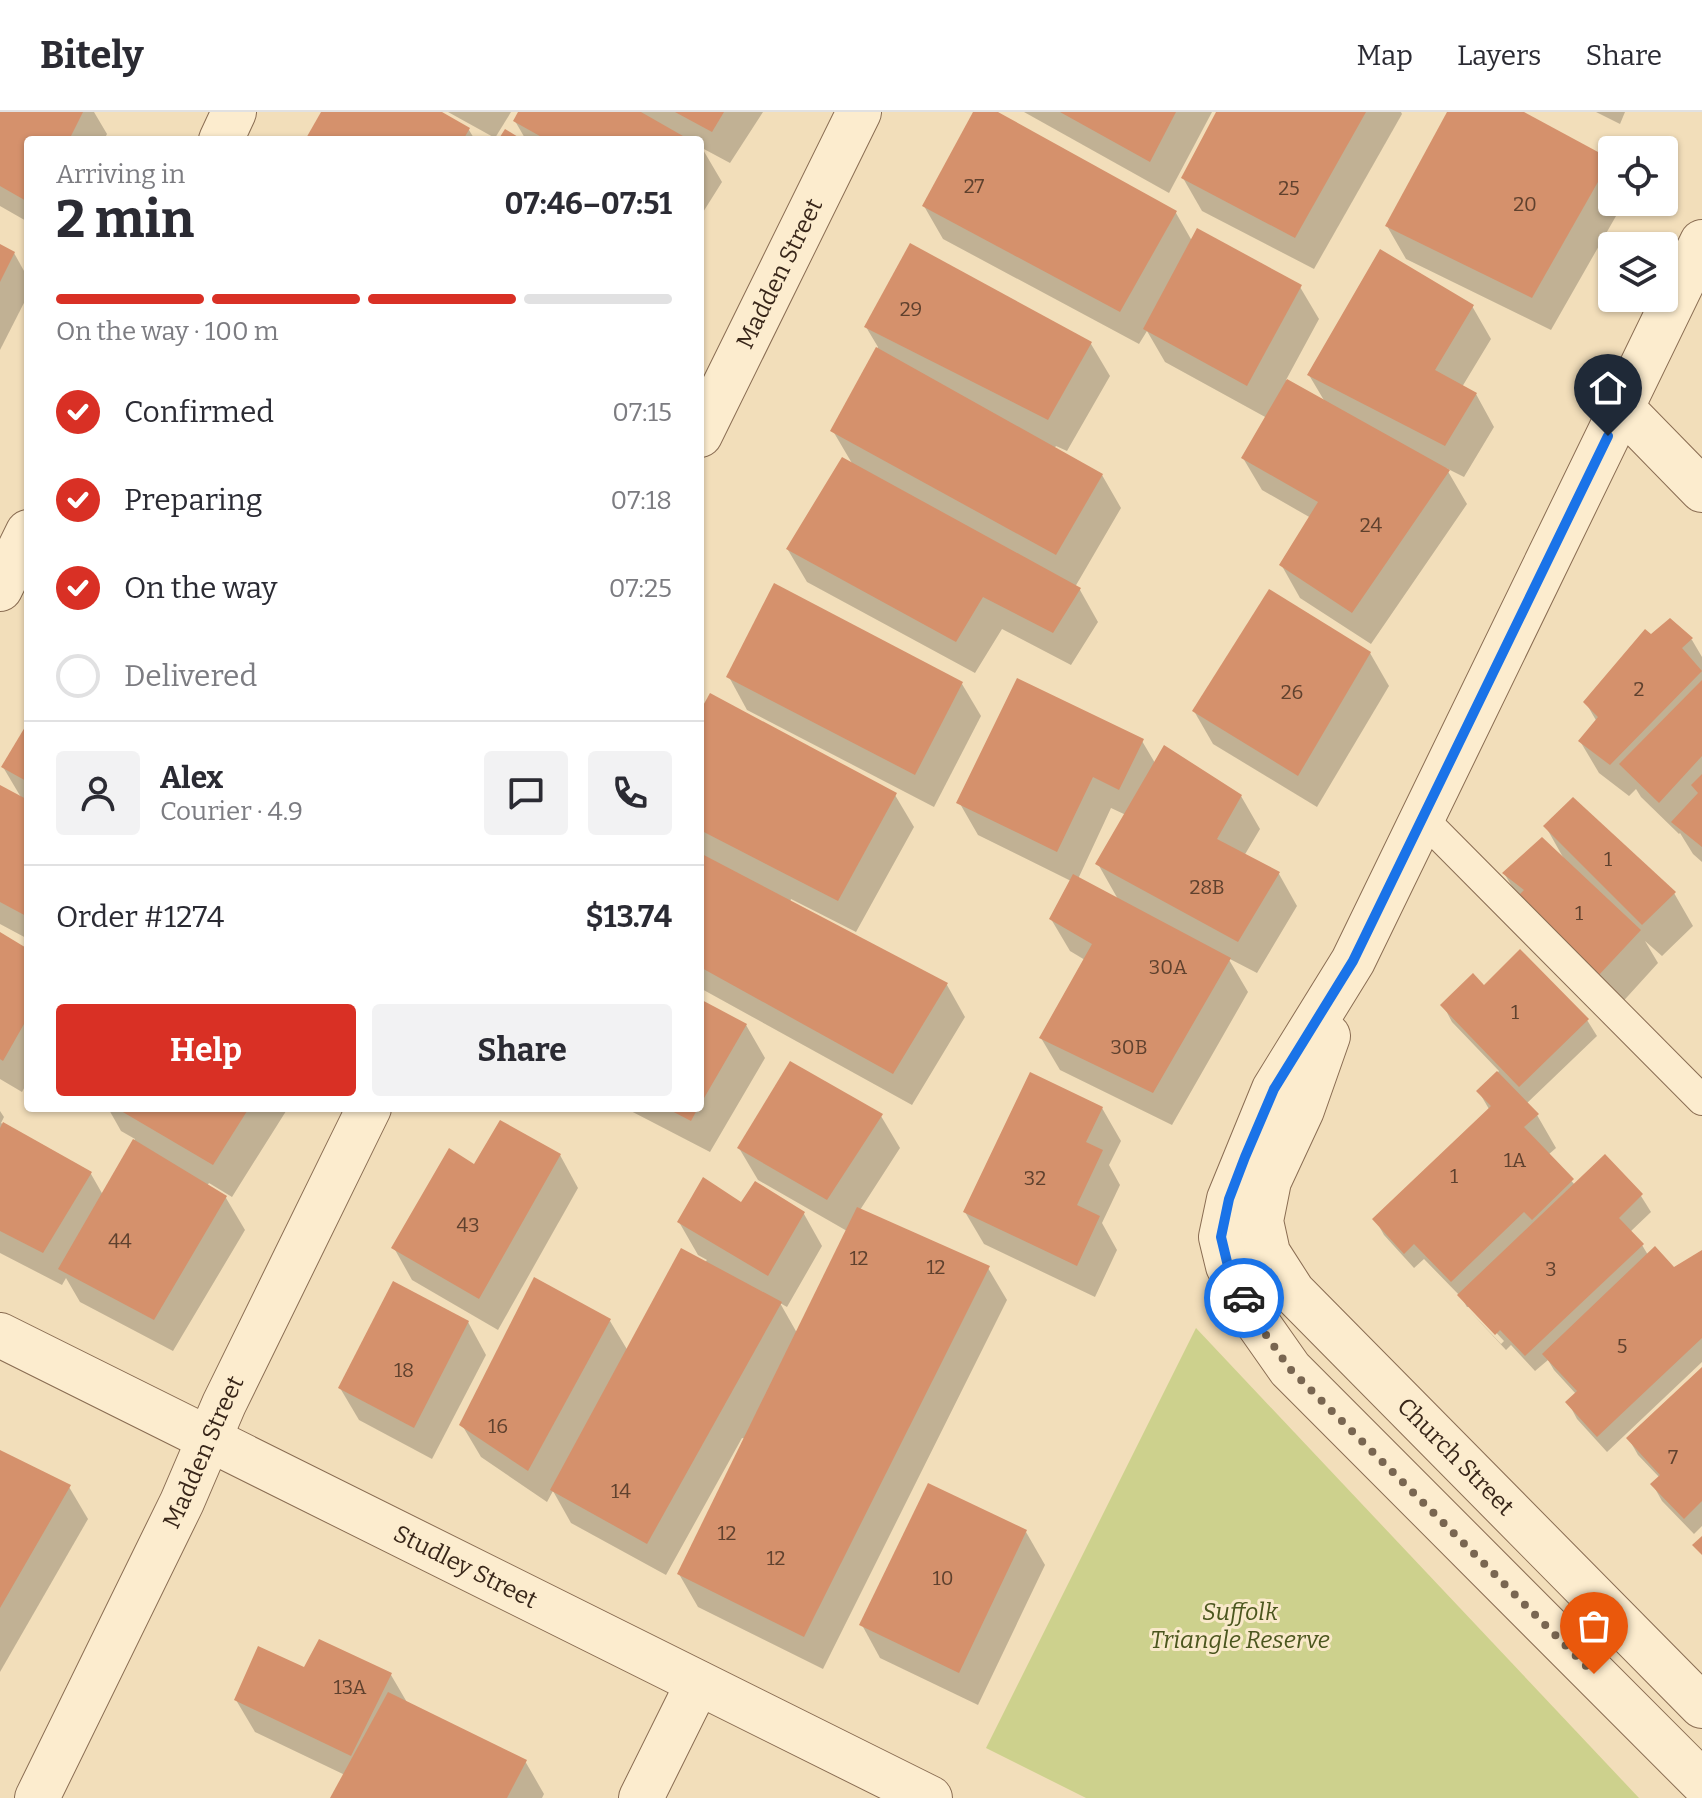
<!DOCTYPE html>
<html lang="en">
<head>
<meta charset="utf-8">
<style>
	:root { --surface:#fff; --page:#f2f2f3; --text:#2b2b33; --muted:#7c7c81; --line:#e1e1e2; --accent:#d93025 }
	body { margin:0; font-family:Bitter,serif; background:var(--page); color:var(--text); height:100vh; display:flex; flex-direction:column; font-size:30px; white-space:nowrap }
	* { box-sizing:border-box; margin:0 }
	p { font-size:26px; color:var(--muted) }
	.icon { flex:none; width:44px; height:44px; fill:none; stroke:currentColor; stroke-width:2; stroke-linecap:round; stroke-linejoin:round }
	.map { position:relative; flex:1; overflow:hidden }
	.side { position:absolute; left:24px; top:24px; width:680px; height:976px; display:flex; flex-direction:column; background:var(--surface); border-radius:8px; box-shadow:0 2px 6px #0004 }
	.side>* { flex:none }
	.tools { position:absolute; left:1598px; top:24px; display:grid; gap:16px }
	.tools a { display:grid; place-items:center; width:80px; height:80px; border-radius:8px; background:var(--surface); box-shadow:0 2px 6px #0004; font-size:40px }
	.pin { position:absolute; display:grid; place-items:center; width:68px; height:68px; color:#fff; margin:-82px -34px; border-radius:50% 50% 50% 0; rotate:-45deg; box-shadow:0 0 8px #0007 }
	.pin .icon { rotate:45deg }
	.courier { position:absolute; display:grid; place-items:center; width:80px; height:80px; margin:-40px; border:6px solid #1a73e8; border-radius:50%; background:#fff; color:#222; box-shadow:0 2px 10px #0007 }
	.head em { font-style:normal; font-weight:700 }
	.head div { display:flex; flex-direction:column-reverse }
	.head { display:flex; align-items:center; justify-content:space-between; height:136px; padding:0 32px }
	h1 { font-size:52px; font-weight:700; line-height:60px }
	.bar { display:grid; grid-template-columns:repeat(4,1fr); gap:12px 8px; align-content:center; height:96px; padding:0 32px }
	.bar i { height:10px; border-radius:6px; background:var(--line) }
	.bar .active { background:var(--accent) }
	.bar p { grid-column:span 4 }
	.line { display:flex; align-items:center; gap:20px; padding:0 32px; border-top:2px solid var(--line) }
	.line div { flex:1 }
	.round { display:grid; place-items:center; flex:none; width:84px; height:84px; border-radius:8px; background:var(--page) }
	ol { padding:0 32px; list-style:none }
	li { display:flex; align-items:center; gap:24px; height:88px }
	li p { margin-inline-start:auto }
	li .icon { padding:8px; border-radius:50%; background:var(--accent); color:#fff; stroke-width:4 }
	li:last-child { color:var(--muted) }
	li i { width:44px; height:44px; border:4px solid var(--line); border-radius:50% }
	.button { display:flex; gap:16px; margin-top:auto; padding:16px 32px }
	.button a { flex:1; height:92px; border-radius:8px; background:var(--accent); color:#fff; font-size:32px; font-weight:700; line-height:92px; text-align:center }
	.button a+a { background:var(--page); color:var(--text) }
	header { display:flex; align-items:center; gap:48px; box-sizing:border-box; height:112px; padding:0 40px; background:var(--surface); border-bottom:2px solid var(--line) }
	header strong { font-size:38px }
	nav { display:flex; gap:44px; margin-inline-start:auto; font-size:28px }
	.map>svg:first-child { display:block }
	.green { fill:#cdd18d }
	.shadow { fill:#0003; fill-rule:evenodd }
	.building { fill:#d5916c }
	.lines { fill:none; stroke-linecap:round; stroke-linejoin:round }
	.service-casing { stroke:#8a6d53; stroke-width:32 }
	.minor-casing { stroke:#8a6d53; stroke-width:46 }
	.service { stroke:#fcecce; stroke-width:30 }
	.minor { stroke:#fcecce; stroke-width:44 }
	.done { stroke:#796651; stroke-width:8; stroke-dasharray:0 14.4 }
	.route { stroke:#1a73e8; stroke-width:10 }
	.labels { text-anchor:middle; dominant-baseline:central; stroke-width:6; stroke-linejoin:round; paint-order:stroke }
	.number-label { font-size:20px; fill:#5f412e }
	.street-label { font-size:24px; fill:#382619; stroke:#f9e9ca }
	.park-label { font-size:24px; font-style:italic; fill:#4b561e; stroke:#f9e9ca }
</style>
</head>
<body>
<header>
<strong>Bitely</strong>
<nav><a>Map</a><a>Layers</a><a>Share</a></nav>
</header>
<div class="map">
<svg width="1702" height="1686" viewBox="0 0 1702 1686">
	<rect width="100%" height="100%" fill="#f2deba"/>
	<polygon class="green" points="1196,1216 1639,1686 1086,1686 986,1636"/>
	<g class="shadow">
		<polygon points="0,0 94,0 107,22 104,28 28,28 28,110 0,94"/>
		<polygon points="324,0 438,0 469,18 475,28 307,28"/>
		<polygon points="448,0 511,0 495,26"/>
		<polygon points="521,0 763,0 730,51 702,36 722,70 700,105 700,28 526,28 515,9"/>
		<polygon points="975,0 994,0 1176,101 1192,129 1300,175 1319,207 1286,268 1325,290 1309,263 1472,194 1491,227 1462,275 1476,282 1494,315 1464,365 1446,356 1467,392 1371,532 1300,486 1282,454 1311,406 1262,378 1243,346 1267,306 1165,250 1147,219 1139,232 943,127 924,94"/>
		<polygon points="1024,0 1212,0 1169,81"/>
		<polygon points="1219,0 1401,0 1402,2 1314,157 1202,99 1183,66"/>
		<polygon points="1449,0 1520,0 1610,49 1612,52 1612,90 1624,90 1551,218 1406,147 1387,114"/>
		<polygon points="1596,0 1625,0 1620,12"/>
		<polygon points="0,135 14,141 28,166 28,183 0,238"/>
		<polygon points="866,215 1091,232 1110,264 1067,339 1056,334 1054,337 1102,363 1121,396 1075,475 1080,478 1098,510 1071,553 1002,517 975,561 807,470 788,438 853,353 833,319 878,235"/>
		<polygon points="775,474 962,572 981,604 934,695 747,598 729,565"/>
		<polygon points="1670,509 1692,528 1702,545 1702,750 1693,742 1680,721 1679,722 1641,685 1636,677 1629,684 1599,661 1580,629 1597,610 1586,591 1651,524"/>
		<polygon points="1370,541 1389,574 1317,695 1213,632 1194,599"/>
		<polygon points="700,604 895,683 914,715 856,820 791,787 790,790 947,873 965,905 912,993 700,876"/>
		<polygon points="28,614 28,827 0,812 0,677 22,687 3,655"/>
		<path d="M1142 629 1155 651 1241 684 1260 717 1244 744 1279 762 1297 794 1257 861 1228 846 1248 880 1172 1013 1060 958 1041 926 1085 848 1070 839 1051 807 1071 769 978 723 959 690ZM1111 696 1126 703 1098 752 1119 789 1078 767Z"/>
		<polygon points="1546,715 1674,781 1693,814 1662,844 1645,829 1658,851 1618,895 1523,793 1504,761 1564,747"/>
		<polygon points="0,822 28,839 28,969 22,980 0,967"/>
		<polygon points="1484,876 1587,908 1597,924 1526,992 1537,1003 1556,1036 1548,1043 1575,1073 1641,1084 1651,1100 1630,1120 1642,1133 1648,1143 1674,1158 1702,1140 1702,1250 1607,1340 1577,1307 1568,1290 1576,1282 1554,1258 1548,1248 1535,1259 1511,1233 1506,1238 1467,1196 1501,1232 1504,1229 1472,1195 1467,1195 1461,1185 1424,1147 1414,1156 1384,1123 1375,1107 1489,997 1479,980 1499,959 1452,910 1443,893"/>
		<polygon points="700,889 746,913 765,946 710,1040 625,996 700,996"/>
		<polygon points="108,996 288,996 232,1085 209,1071 207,1074 226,1086 245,1118 173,1239 80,1190 66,1166 62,1173 0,1141 0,999 4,1005 1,1011 91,1062 103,1083 135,1027 121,1019"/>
		<polygon points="1102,996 1121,1029 1109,1053 1120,1073 1102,1111 1117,1138 1095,1185 984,1132 965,1100"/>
		<polygon points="881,1004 900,1036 860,1098 988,1156 1007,1188 823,1557 698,1495 679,1462 746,1327 742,1326 666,1463 571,1411 553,1379 547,1390 481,1345 462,1313 610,1209 628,1239 707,1148 698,1143 679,1110 742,1092 804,1102 822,1134 787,1195 780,1191 797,1221 847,1119 758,1068 739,1036"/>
		<polygon points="560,1043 578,1076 498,1218 412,1168 394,1136 475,1055"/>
		<polygon points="468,1210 486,1243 432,1347 359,1308 340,1276"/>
		<polygon points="1702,1257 1702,1414 1694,1422 1662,1389 1653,1373 1660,1366 1638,1343 1629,1327"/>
		<polygon points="0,1340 69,1375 88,1407 0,1560"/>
		<polygon points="1026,1420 1045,1453 978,1593 880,1546 862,1513"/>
		<polygon points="305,1558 391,1563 408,1592 525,1649 544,1682 542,1686 333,1686 345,1663 255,1620 236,1588"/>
	</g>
	<g class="building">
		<polygon points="0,0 83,0 69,28 28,28 28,90 0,74"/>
		<polygon points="321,0 442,0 470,16 463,28 305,28"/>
		<polygon points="518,0 641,0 690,28 547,28 513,9"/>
		<polygon points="675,0 724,0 712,20"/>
		<polygon points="973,0 998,0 1177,99 1120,200 922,94"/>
		<polygon points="1060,0 1176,0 1150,50"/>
		<polygon points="1216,0 1366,0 1295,126 1181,66"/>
		<polygon points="1447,0 1524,0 1611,47 1532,186 1385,114"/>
		<polygon points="505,17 523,28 498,28"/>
		<polygon points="1197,116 1302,173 1247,274 1143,217"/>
		<polygon points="910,131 1092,230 1048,308 864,215"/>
		<polygon points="0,132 15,140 0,170"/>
		<polygon points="1380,137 1474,193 1435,258 1477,281 1445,334 1307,263"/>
		<polygon points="876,235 1103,362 1056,443 830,319"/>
		<polygon points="1287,267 1450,358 1352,501 1279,453 1318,390 1241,346"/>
		<polygon points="842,345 1081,476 1053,521 983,485 956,530 786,437"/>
		<polygon points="774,471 963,570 915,663 726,565"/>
		<polygon points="1269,477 1371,540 1298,664 1192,599"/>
		<polygon points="1670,506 1693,526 1682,536 1702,559 1610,653 1578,629 1598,605 1583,590 1645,517 1651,522"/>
		<polygon points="1017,566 1144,627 1119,678 1093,665 1057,740 956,691"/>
		<polygon points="1702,568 1702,644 1659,691 1619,652"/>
		<polygon points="710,581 897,681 838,789 700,718 700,599"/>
		<polygon points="28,610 28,670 1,655"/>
		<polygon points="1164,633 1242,683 1217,727 1280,760 1238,830 1095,752"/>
		<polygon points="1702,662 1702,735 1671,710 1698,681 1691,673"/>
		<polygon points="0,673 28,688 28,805 0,790"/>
		<polygon points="1573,685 1676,780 1642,813 1543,714"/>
		<polygon points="1542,725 1641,818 1598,864 1518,784 1524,778 1502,761"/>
		<polygon points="700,741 948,871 893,962 700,855"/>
		<polygon points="1073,762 1231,846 1153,981 1039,926 1092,832 1049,807"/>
		<polygon points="0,820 28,837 28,905 3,949 0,947"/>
		<polygon points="1520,837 1589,907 1519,975 1440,893 1473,861 1484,873"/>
		<polygon points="700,887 747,912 700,993"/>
		<polygon points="790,949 883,1002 827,1088 737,1036"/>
		<polygon points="1497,959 1539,1002 1524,1015 1574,1067 1532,1108 1524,1100 1451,1170 1414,1132 1404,1142 1372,1107 1491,994 1476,979"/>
		<polygon points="1030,960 1103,995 1086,1030 1103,1038 1077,1093 1100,1104 1077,1154 963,1100"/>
		<polygon points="116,996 249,996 213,1053"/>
		<polygon points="666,996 698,996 691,1009"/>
		<polygon points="500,1008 561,1042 479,1187 391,1136 449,1036 474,1052"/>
		<polygon points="3,1010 92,1060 43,1141 0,1119 0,1016"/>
		<polygon points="133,1027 227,1084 154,1208 58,1157"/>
		<polygon points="1605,1042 1643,1082 1619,1106 1644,1132 1525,1244 1500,1218 1495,1223 1457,1183"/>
		<polygon points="703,1065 741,1090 755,1069 805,1100 768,1164 677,1110"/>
		<polygon points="857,1095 990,1154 804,1525 677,1462"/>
		<polygon points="1655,1134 1674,1155 1702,1138 1702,1226 1597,1325 1565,1290 1577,1279 1542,1242"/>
		<polygon points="681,1136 782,1190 647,1432 550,1378"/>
		<polygon points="534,1165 611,1207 528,1359 459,1313"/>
		<polygon points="393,1169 469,1209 414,1316 338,1276"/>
		<polygon points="1702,1255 1702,1389 1684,1407 1650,1372 1660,1363 1626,1326"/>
		<polygon points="0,1338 71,1373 0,1496"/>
		<polygon points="928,1371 1027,1418 959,1561 859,1513"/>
		<polygon points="1702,1424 1702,1443 1692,1433"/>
		<polygon points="319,1527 392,1561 351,1644 234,1588 258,1534 304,1555"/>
		<polygon points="388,1580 527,1648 507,1686 330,1686"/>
	</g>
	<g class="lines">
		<g class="service-casing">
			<polyline id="service" points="1422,706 1702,988"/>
		</g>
		<g class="minor-casing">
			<g id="minor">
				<polyline points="221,28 234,0"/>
				<polyline points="1702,130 1353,849 1274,977 1229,1087 1221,1125 1228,1154 1250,1200 1290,1257 1702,1670"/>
				<polyline points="1622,296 1702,378"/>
				<path id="s1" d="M700 323 859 0"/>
				<polyline points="0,477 28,420"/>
				<path id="s2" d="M1328 924 1302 998 1269 1069 1261 1109 1268 1141 1293 1180 1702 1594"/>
				<path id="s3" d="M0 1223 930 1686"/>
				<path id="s4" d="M37 1686 182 1390 224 1292 369 996"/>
				<polyline points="641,1686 698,1571"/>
			</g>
		</g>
		<use href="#service" class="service"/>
		<use href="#minor" class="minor"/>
	</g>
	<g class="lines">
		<polyline class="done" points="1244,1186 1250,1200 1290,1257 1594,1562"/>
		<polyline class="route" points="1244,1186 1228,1154 1221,1125 1229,1087 1245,1045 1274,977 1353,849 1608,324"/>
	</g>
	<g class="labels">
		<g class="number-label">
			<text x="974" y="74">27</text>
			<text x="1289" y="76">25</text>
			<text x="1525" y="92">20</text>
			<text x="911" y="197">29</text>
			<text x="1371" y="413">24</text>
			<text x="1639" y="577">2</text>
			<text x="1292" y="580">26</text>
			<text x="1608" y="747">1</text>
			<text x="1207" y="775">28B</text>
			<text x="1579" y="801">1</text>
			<text x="1168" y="855">30A</text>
			<text x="1515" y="900">1</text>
			<text x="1129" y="935">30B</text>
			<text x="1515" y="1048">1A</text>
			<text x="1454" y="1064">1</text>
			<text x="1035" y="1066">32</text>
			<text x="468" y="1113">43</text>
			<text x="120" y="1129">44</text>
			<text x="859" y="1146">12</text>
			<text x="936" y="1155">12</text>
			<text x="1551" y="1157">3</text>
			<text x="1622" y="1234">5</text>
			<text x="404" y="1258">18</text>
			<text x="498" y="1314">16</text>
			<text x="1673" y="1345">7</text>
			<text x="621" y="1379">14</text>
			<text x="727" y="1421">12</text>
			<text x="776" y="1446">12</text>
			<text x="943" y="1466">10</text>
			<text x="350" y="1575">13A</text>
		</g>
		<g class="street-label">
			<text stroke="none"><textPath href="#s1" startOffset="180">Madden Street</textPath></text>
			<text stroke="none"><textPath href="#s4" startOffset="384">Madden Street</textPath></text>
			<text stroke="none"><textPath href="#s2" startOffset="508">Church Street</textPath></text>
			<text stroke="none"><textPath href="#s3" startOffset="520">Studley Street</textPath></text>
		</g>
		<g class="park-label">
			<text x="1240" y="1500">Suffolk<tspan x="1240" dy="28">Triangle Reserve</tspan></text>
		</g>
	</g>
</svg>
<div class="tools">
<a><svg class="icon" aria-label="locate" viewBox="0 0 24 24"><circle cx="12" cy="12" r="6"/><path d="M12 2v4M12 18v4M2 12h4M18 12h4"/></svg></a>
<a><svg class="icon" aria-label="layers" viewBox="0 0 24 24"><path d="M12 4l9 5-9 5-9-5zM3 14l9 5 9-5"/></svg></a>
</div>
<div class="pin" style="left:1594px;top:1562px;background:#ea580c"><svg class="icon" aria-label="bag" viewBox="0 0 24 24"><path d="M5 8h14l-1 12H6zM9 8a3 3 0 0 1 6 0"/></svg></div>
<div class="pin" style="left:1608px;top:324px;background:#1f2937"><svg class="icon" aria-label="home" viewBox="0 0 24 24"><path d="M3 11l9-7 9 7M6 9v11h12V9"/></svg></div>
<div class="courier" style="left:1244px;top:1186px"><svg class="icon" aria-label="car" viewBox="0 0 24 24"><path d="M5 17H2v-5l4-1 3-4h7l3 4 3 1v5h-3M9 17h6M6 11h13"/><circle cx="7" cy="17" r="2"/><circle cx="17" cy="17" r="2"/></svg></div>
<section class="side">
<div class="head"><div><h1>2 min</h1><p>Arriving in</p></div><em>07:46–07:51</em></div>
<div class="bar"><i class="active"></i><i class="active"></i><i class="active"></i><i></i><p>On the way · 100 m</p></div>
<ol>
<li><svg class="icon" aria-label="check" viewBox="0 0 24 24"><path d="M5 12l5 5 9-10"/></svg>Confirmed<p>07:15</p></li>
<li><svg class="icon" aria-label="check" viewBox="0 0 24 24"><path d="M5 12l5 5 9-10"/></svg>Preparing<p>07:18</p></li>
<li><svg class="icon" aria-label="check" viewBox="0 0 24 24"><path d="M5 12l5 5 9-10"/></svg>On the way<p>07:25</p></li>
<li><i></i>Delivered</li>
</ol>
<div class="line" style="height:144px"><a class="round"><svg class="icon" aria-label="person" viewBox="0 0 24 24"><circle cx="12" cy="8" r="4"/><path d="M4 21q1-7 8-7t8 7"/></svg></a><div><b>Alex</b><p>Courier · 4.9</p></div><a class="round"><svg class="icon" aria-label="chat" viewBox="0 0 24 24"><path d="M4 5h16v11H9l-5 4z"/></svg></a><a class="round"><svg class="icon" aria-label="phone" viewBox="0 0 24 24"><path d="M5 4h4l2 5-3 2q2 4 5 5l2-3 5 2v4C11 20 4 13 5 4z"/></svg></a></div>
<div class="line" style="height:104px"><div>Order #1274</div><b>$13.74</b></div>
<div class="button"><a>Help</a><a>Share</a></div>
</section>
</div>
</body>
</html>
